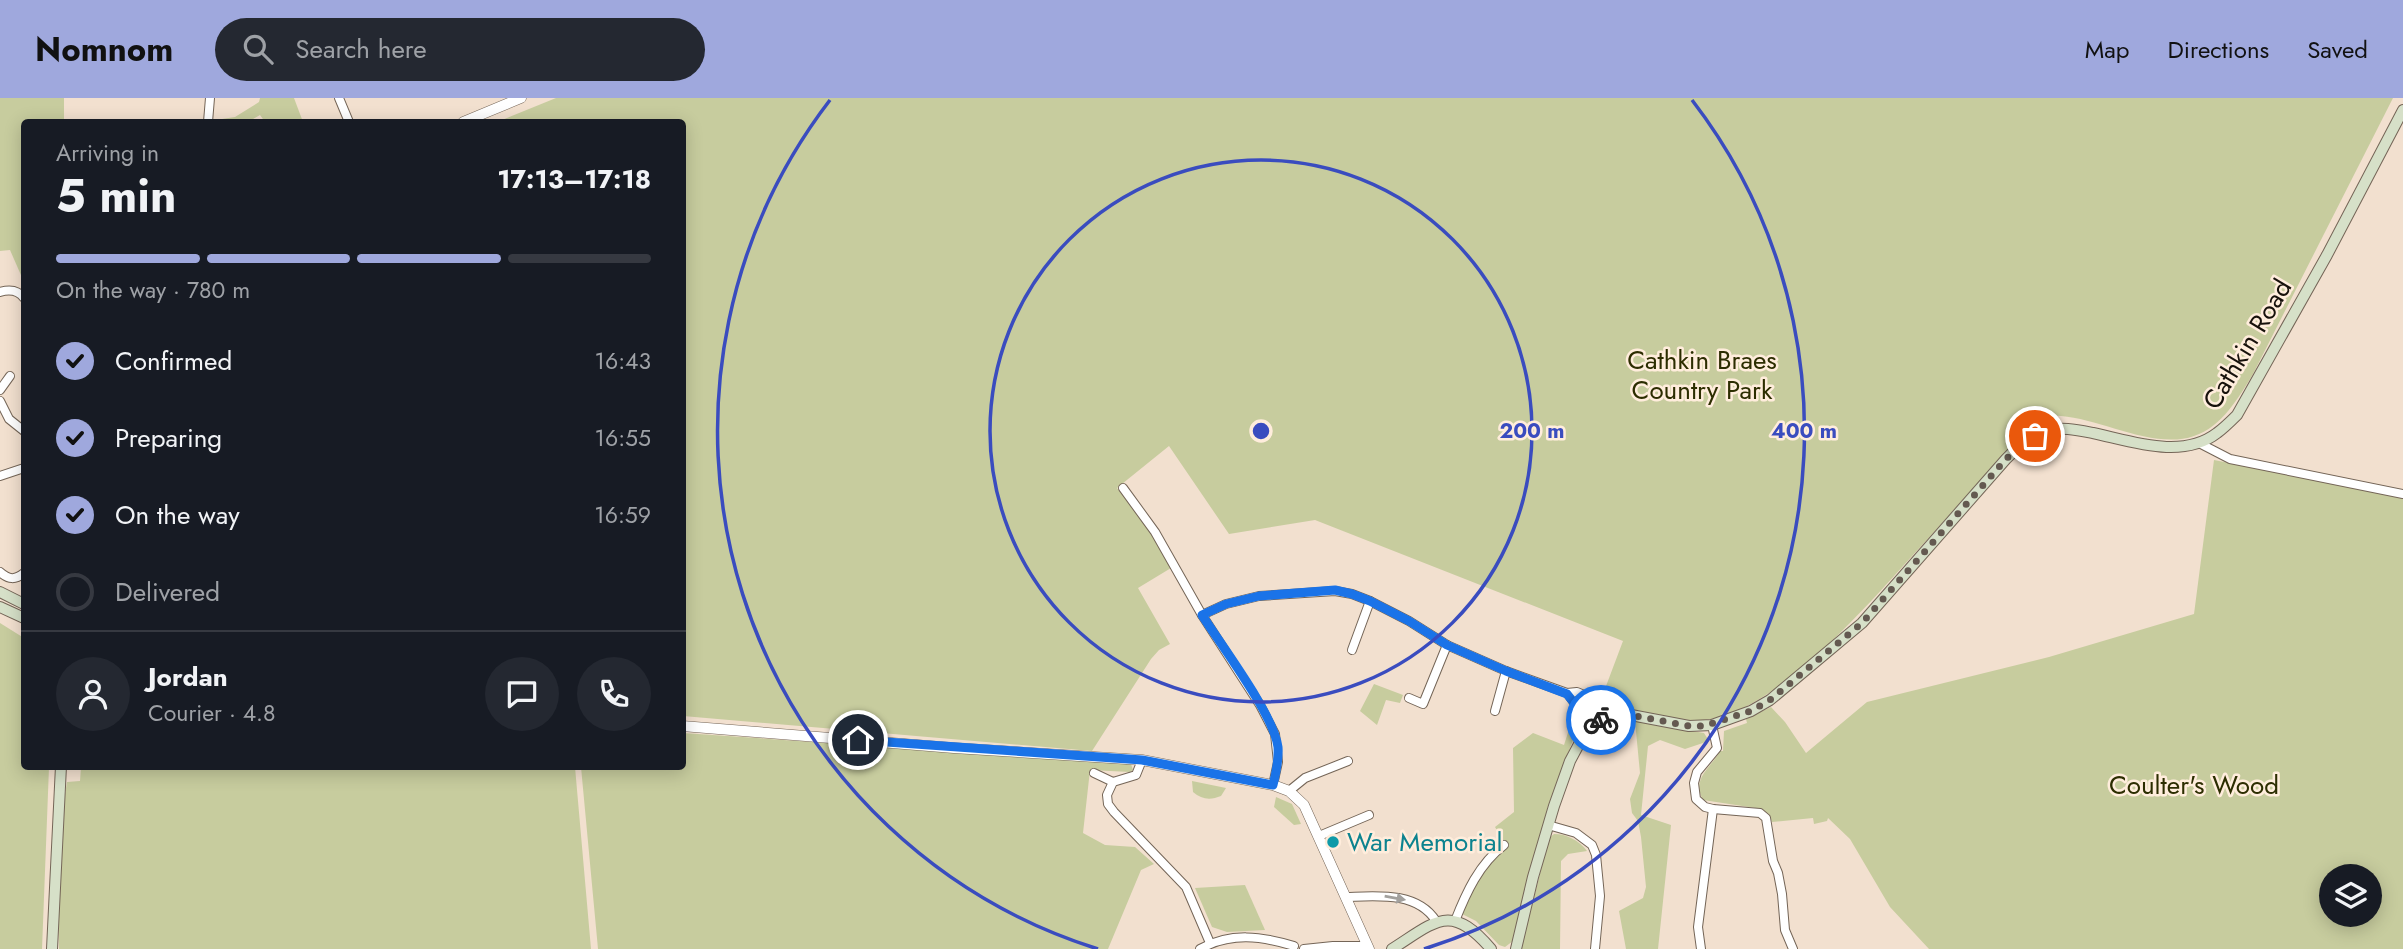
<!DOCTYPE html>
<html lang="en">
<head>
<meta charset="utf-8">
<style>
	:root { --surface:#171b24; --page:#242831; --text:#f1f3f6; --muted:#9ea1a6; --line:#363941; --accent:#9fa8dd }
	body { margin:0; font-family:Jost,sans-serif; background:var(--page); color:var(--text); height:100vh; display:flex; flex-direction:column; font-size:26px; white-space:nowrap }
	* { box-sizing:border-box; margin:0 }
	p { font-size:23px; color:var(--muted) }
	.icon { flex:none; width:38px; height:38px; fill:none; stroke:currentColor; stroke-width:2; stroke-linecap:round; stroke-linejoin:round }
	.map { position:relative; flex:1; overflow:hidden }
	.side { position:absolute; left:21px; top:21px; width:665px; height:651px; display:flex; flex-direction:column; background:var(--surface); border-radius:7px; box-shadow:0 4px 18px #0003 }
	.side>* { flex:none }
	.controls { position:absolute; left:2319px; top:766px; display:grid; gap:14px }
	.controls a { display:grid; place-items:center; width:63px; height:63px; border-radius:50%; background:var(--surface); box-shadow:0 4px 18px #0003; font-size:35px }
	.pin { position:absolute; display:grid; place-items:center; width:60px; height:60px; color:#fff; margin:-30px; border:4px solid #fff; border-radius:50%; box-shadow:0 2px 7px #0007 }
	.courier { position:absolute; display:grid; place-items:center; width:70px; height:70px; margin:-35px; border:5px solid #1a73e8; border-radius:50%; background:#fff; color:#222; box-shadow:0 2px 9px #0007 }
	.overview em { font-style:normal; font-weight:700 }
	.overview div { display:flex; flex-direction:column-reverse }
	.overview { display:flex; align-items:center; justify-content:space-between; height:119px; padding:0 35px }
	h1 { font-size:46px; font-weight:700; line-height:52px }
	.bar { display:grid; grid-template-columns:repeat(4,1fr); gap:10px 7px; align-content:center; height:84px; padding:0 35px }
	.bar i { height:9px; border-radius:5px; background:var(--line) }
	.bar .current { background:var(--accent) }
	.bar p { grid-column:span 4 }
	.line { display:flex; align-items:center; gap:18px; padding:0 35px; border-top:2px solid var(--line) }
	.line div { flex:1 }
	.round { display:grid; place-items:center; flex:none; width:74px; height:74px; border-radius:37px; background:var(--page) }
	ol { padding:0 35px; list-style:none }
	li { display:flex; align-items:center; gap:21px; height:77px }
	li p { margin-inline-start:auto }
	li .icon { padding:7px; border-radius:50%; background:var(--accent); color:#111; stroke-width:4 }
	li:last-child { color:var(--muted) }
	li i { width:38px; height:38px; border:4px solid var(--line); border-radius:50% }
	header { display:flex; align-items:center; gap:42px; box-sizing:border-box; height:98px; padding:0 35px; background:var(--accent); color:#111 }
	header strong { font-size:33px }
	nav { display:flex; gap:38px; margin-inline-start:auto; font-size:24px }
	.search { width:490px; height:63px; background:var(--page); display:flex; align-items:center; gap:18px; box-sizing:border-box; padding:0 24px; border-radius:38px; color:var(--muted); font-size:26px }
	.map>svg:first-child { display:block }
	.green { fill:#c7cc9e; fill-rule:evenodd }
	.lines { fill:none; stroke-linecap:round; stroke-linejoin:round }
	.minor-casing { stroke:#746557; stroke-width:10 }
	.tertiary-casing { stroke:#746557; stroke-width:11 }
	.secondary-casing { stroke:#746557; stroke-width:12 }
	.minor { stroke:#fff; stroke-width:8 }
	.tertiary { stroke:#fff; stroke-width:10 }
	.secondary { stroke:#d6e0c8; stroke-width:10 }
	.oneway { fill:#a2a09d }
	.done { stroke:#645950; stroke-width:7; stroke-dasharray:0 12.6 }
	.route { stroke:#1a73e8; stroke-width:9 }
	.ring { fill:none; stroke:#3a4cbf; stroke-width:3.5 }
	.culture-dot { fill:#0f9aa8; stroke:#ffeddc; stroke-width:2.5 }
	.labels { text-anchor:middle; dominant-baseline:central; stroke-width:5; stroke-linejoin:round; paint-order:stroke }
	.street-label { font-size:26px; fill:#17110b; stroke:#ffeddc }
	.park-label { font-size:26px; fill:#2c2d00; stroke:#ffeddc }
	.culture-label { font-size:26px; fill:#0d838f; stroke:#ffeddc; text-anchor:start }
	.centre { fill:#3a4cbf; stroke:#ffeddc; stroke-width:3.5 }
	.ring-label { font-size:21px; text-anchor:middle; font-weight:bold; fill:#3a4cbf; stroke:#ffeddc; stroke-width:5; stroke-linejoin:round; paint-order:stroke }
</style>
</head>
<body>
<header>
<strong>Nomnom</strong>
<div class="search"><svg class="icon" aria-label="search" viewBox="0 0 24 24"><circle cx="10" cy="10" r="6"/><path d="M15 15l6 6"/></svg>Search here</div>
<nav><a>Map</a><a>Directions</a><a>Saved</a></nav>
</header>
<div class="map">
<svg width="2403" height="851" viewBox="0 0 2403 851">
	<rect width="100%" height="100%" fill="#f2e0cf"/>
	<g class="green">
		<polygon points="0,0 64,0 64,24 24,24 24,184 10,152 0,153"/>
		<polygon points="260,0 294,0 303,24 265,24 260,17 248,24 222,24 222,21 235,19 259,4"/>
		<path d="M556 0H2393L2253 276C2239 299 2222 329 2194 338 2155 352 2101 321 2061 318 2054 317 2046 319 2039 319 2000 360 1963 402 1925 444 1876 497 1783 609 1711 621 1684 626 1660 615 1633 612 1602 609 1600 629 1577 600L1600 604 1623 543 1315 422 1229 436 1169 348 1117 390 1147 427 1171 470 1138 490 1170 546 1159 552 1151 561 1092 653 683 618 682 24H497Z"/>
		<path d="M2214 362 2403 399V851H1929L1890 809 1850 741 1828 720 1827 723 1814 726 1813 720 1772 724 1769 716 1762 711 1703 702C1691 680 1711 670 1720 653H1723L1724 633 1747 625 1746 621 1771 609 1785 624 1806 655 1867 604 2049 559 2194 516ZM2331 779H2370V817H2331Z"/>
		<polygon points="0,525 24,540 24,668 49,669 42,851 0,851"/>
		<polygon points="1374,586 1403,597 1400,605 1386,602 1377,627 1360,613"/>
		<path d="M1574 616 1579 624 1578 629 1548 708 1513 843 1505 849 1499 847 1476 823 1462 816C1472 788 1486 768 1506 747L1495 729 1514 714 1513 650 1533 635 1564 647Z"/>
		<polygon points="1635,623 1704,635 1709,643 1685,651 1660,642 1648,648 1641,717 1671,727 1658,851 1626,851 1619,813 1643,800 1646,789 1641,739 1638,723 1632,715 1630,701 1640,675"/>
		<polygon points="683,635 1131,666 1133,672 1130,674 1090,672 1083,735 1105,747 1135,749 1154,766 1141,772 1108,851 598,851 581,669 682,668"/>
		<polygon points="81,669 575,669 591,851 59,851 58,817 65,696 67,684 80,683"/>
		<path d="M1192 683 1226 690 1221 698C1211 702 1202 702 1193 694Z"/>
		<polygon points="1276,699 1292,706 1301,726 1294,727 1274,709"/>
		<path d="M1554 736C1566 736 1579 742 1587 753L1568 756 1561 763 1560 851H1521L1549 740Z"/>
		<polygon points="1245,787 1265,832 1227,834 1212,829 1195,790"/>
	</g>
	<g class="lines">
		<g class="minor-casing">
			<g id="minor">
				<polyline points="339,0 349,24"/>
				<polyline points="208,24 210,0"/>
				<path d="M0 194C10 191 18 192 24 200"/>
				<polyline points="0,292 10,278"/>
				<polyline points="0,303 9,321 24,333"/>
				<polyline points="2199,345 2230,361 2403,396"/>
				<polyline points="0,378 24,370"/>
				<polyline points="1123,390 1155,434 1202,517 1260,607 1275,636 1278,664 1273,687"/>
				<path d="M0 474C9 482 15 482 24 475"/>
				<polyline points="1202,517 1226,506 1259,498 1335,493 1352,496 1370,503 1409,523 1447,547 1506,573 1567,595 1592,628"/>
				<polyline points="1352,552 1370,503"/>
				<polyline points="1567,595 1577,594 1594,601"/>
				<polyline points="1409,600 1423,606 1447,547"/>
				<polyline points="1495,613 1506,573"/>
				<polyline points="1712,627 1717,650 1697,674 1694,685 1696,701 1705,709 1713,711 1760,715 1766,720 1773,763 1778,775 1782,796 1785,832 1793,851"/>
				<polyline points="1142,662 1136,677 1113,684 1107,697 1108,706 1114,714 1186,789 1210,845"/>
				<polyline points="1094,675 1113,684"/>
				<polyline points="1289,693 1305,680 1348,663"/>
				<polyline points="1548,727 1576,735 1592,747 1596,757 1600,798 1595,851"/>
				<polyline points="1319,738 1369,717"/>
				<path d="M1346 799C1376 798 1417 793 1436 823"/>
				<path d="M1455 823C1466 795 1479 766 1504 747"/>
				<path d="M1200 851C1231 834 1261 838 1294 848"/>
				<polyline points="1304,851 1333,848 1367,848"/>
				<polyline points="1701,851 1698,829 1713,711"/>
			</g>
		</g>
		<g class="tertiary-casing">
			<g id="tertiary">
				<polyline points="463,24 521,0"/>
				<polyline points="682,628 954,650 1142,662 1273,687 1289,693 1304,707 1369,851"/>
			</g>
		</g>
		<g class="secondary-casing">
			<g id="secondary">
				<polyline points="0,494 24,506"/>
				<polyline points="0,509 24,520"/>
				<polyline points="52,851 61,668"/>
				<path d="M1392 851C1436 823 1451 804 1491 851"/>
				<path d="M1516 851 1533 779 1554 708 1570 663 1586 633 1604 621 1631 617 1689 628 1712 627 1751 613 1770 602 1862 525 2006 361C2017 350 2029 338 2045 333 2060 328 2078 332 2093 335 2131 343 2182 362 2217 335 2224 330 2231 323 2237 317L2327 157 2403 12"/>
			</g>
		</g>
		<use href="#minor" class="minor"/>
		<use href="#tertiary" class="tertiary"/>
		<use href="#secondary" class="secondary"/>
	</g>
	<defs><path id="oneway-solid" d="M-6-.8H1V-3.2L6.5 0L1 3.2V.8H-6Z" transform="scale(1.75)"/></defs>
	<use class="oneway" href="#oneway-solid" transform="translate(1395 800) rotate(10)"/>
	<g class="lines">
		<polyline class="done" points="1601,622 1631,617 1689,628 1704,628 1751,613 1770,602 1862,525 2006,361 2023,345 2035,338"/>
		<path class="route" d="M858 642 1142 662 1273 687C1276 675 1279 662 1278 649 1274 617 1221 547 1202 517L1226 506 1259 498 1335 492 1352 496 1370 503 1409 523 1447 547 1506 573 1567 596 1592 628 1601 622"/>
	</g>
	<g class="ring">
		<circle cx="1261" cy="333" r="271"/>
		<path d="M1098 851A543 543 0 0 1 830 2M1692 2A543 543 0 0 1 1424 851"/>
	</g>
	<circle class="culture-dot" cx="1333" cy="744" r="7"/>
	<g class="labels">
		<g class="street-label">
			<text transform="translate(2247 246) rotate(-59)">Cathkin Road</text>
		</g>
		<g class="park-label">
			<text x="1702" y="262">Cathkin Braes<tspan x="1702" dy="30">Country Park</tspan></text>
			<text x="2194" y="687">Coulter's Wood</text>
		</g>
		<g class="culture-label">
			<text x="1347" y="744">War Memorial</text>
		</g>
	</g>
	<circle cx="1261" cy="333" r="10" class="centre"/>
	<g class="ring-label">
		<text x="1532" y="340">200 m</text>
		<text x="1804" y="340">400 m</text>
	</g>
</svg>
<div class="controls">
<a><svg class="icon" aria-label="layers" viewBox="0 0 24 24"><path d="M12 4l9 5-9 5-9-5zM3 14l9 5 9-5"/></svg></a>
</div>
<div class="pin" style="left:2035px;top:338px;background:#ea580c"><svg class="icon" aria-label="bag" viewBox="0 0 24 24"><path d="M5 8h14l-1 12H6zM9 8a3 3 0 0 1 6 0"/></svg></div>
<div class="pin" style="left:858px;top:642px;background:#1f2937"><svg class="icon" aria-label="home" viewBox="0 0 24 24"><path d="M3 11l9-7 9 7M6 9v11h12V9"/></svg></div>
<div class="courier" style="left:1601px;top:622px"><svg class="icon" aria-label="bike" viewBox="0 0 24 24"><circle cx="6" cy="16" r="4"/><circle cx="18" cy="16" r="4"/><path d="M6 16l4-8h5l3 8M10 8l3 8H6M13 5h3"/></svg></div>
<section class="side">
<div class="overview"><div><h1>5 min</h1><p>Arriving in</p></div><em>17:13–17:18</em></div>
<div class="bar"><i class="current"></i><i class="current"></i><i class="current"></i><i></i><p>On the way · 780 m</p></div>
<ol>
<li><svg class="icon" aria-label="check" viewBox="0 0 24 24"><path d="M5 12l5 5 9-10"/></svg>Confirmed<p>16:43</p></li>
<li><svg class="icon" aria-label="check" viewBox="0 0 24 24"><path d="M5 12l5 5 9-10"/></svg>Preparing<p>16:55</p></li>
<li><svg class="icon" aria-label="check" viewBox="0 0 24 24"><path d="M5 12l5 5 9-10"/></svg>On the way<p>16:59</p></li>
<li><i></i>Delivered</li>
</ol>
<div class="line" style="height:126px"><a class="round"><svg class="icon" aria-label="person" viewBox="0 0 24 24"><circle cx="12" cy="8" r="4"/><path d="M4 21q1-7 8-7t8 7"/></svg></a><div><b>Jordan</b><p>Courier · 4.8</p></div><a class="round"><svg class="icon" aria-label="chat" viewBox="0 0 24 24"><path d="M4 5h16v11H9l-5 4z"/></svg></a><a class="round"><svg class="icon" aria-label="phone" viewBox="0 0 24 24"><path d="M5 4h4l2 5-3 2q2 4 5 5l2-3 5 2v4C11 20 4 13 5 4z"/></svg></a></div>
</section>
</div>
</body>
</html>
